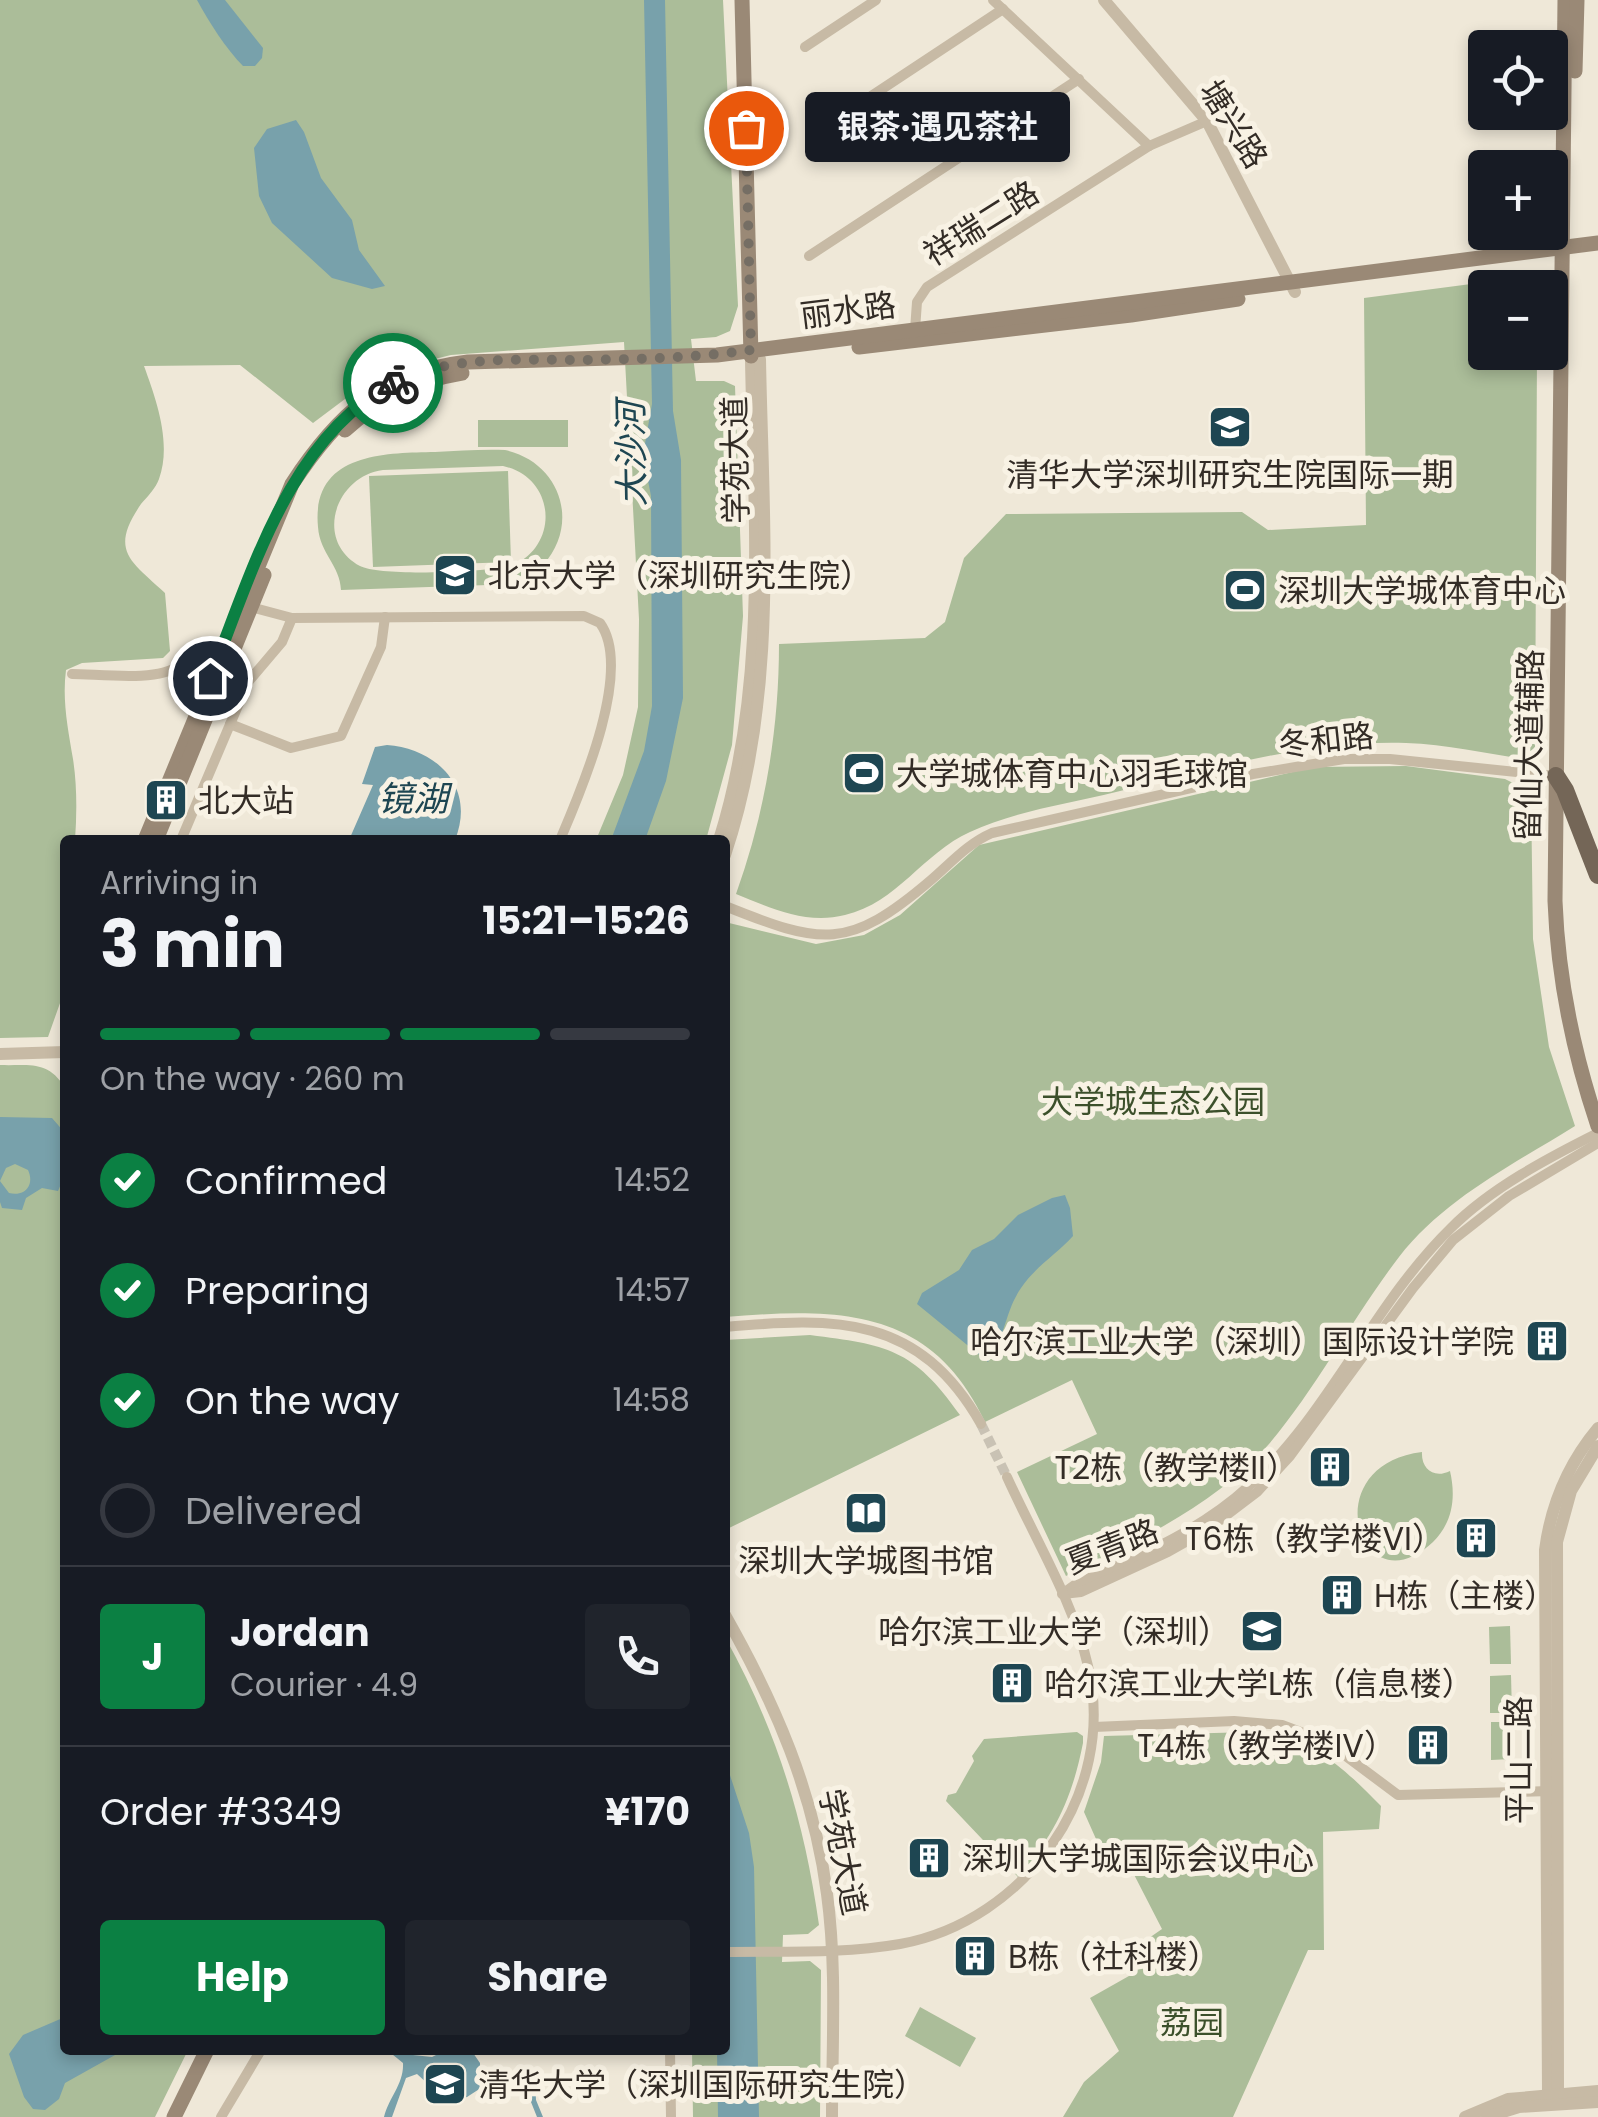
<!DOCTYPE html>
<html lang="en">
<head>
<meta charset="utf-8">
<style>
	:root { --surface:#171b24; --page:#20242c; --text:#f1f3f6; --muted:#9ea1a6; --line:#363941; --accent:#0b8043 }
	body { margin:0; font-family:Poppins,"Noto Sans SC",sans-serif; background:var(--page); color:var(--text); height:100vh; display:flex; flex-direction:column; font-size:38px; white-space:nowrap }
	* { box-sizing:border-box; margin:0 }
	p { font-size:32px; color:var(--muted) }
	.icon { flex:none; width:55px; height:55px; fill:none; stroke:currentColor; stroke-width:2; stroke-linecap:round; stroke-linejoin:round }
	.map { position:relative; flex:1; overflow:hidden }
	.details { position:absolute; left:60px; top:835px; width:670px; height:1220px; display:flex; flex-direction:column; background:var(--surface); border-radius:10px; box-shadow:0 5px 15px #0003 }
	.details>* { flex:none }
	.buttons { position:absolute; left:1468px; top:30px; display:grid; gap:20px }
	.buttons a { display:grid; place-items:center; width:100px; height:100px; border-radius:10px; background:var(--surface); box-shadow:0 5px 15px #0003; font-size:50px }
	.pin { position:absolute; display:grid; place-items:center; width:85px; height:85px; color:#fff; margin:-42px; border:5px solid #fff; border-radius:50%; box-shadow:0 2px 10px #0007 }
	.courier { position:absolute; display:grid; place-items:center; width:100px; height:100px; margin:-50px; border:8px solid #0b8043; border-radius:50%; background:#fff; color:#222; box-shadow:0 2px 12px #0007 }
	.bubble { position:absolute; height:70px; border-radius:10px; background:var(--surface); box-shadow:0 5px 15px #0003; font-size:32px; font-weight:700; line-height:70px; text-align:center }
	.overview em { font-style:normal; font-weight:700 }
	.overview div { display:flex; flex-direction:column-reverse }
	.overview { display:flex; align-items:center; justify-content:space-between; height:170px; padding:0 40px }
	h1 { font-size:65px; font-weight:700; line-height:75px }
	.bar { display:grid; grid-template-columns:repeat(4,1fr); gap:15px 10px; align-content:center; height:120px; padding:0 40px }
	.bar i { height:12px; border-radius:8px; background:var(--line) }
	.bar .current { background:var(--accent) }
	.bar p { grid-column:span 4 }
	.line { display:flex; align-items:center; gap:25px; padding:0 40px; border-top:2px solid var(--line) }
	.line div { flex:1 }
	.round { display:grid; place-items:center; flex:none; width:105px; height:105px; border-radius:10px; background:var(--page) }
	ol { padding:0 40px; list-style:none }
	li { display:flex; align-items:center; gap:30px; height:110px }
	li p { margin-inline-start:auto }
	li .icon { padding:10px; border-radius:50%; background:var(--accent); color:#fff; stroke-width:4 }
	li:last-child { color:var(--muted) }
	li i { width:55px; height:55px; border:5px solid var(--line); border-radius:50% }
	.button { display:flex; gap:20px; margin-top:auto; padding:20px 40px }
	.button a { flex:1; height:115px; border-radius:10px; background:var(--accent); color:#fff; font-size:40px; font-weight:700; line-height:115px; text-align:center }
	.button a+a { background:var(--page); color:var(--text) }
	.map>svg:first-child { display:block }
	.green { fill:#abbd99; fill-rule:evenodd }
	.water { fill:#78a1ab; fill-rule:evenodd }
	.lines { fill:none; stroke-linecap:round; stroke-linejoin:round }
	.minor-tunnel { stroke:#c9c2b4; stroke-width:10; stroke-dasharray:10 5; stroke-linecap:butt }
	.minor { stroke:#c7baa5; stroke-width:10 }
	.tertiary { stroke:#c7baa5; stroke-width:12 }
	.secondary { stroke:#9a8976; stroke-width:15 }
	.primary { stroke:#746657; stroke-width:18 }
	.done { stroke:#756e64; stroke-width:10; stroke-dasharray:0 18 }
	.route { stroke:#0b8043; stroke-width:12 }
	.labels { text-anchor:middle; dominant-baseline:central; stroke-width:10; stroke-linejoin:round; paint-order:stroke }
	.street-label { font-size:32px; fill:#332c26; stroke:#f8f2e4 }
	.poi-label { font-size:32px; fill:#332c26; stroke:#f8f2e4; text-anchor:start }
	.park-label { font-size:32px; fill:#3c502b; stroke:#f8f2e4 }
	.water-label { font-size:35px; font-style:italic; fill:#1e4652; stroke:#f8f2e4 }
</style>
</head>
<body>
<div class="map">
<svg width="1598" height="2117" viewBox="0 0 1598 2117">
	<rect width="100%" height="100%" fill="#efe8d8"/>
	<g class="green">
		<path d="M0 0H723L738 306 730 331 716 337 691 339 696 381H724L735 386 743 616 732 745 706 840H596L623 775 638 707 639 619 624 342 451 355 381 372 313 423 240 365 144 366C156 399 172 443 159 479 156 488 147 497 141 504 109 551 130 560 165 593L170 651 163 658 82 663 66 670C62 700 68 729 73 759 77 785 77 813 75 840H65V989L48 1037 0 1038Z"/>
		<path d="M1517 278 1537 287 1485 288V352L1537 353 1535 754 1526 759C1486 754 1446 744 1406 743 1307 740 1211 769 1116 792 1067 804 1015 811 970 832 923 853 897 903 845 915 806 925 771 908 736 894 765 813 779 730 779 644L925 638 945 622 964 558 1006 514 1242 512 1268 530 1366 525 1364 298Z"/>
		<rect x="478" y="420" width="90" height="27"/>
		<path d="M505 450C560 462 581 523 543 565L544 583 341 590C340 565 320 554 318 527 311 453 384 453 435 452 458 451 482 449 505 450ZM503 466C554 477 561 542 514 565 489 572 381 577 360 566 313 540 336 476 383 470Z"/>
		<polygon points="508,471 511,562 373,567 369,476"/>
		<path d="M1406 766 1505 779 1531 792 1533 939 1549 1047 1575 1126C1514 1164 1444 1199 1399 1257 1353 1317 1318 1386 1269 1444 1217 1504 1136 1542 1066 1576L1017 1472 1097 1434 1072 1380 985 1422C931 1306 836 1308 725 1317V922L816 944 864 935 900 915 979 845 1314 767Z"/>
		<path d="M0 1065C30 1066 48 1060 65 1088V2050H188L155 2117H0Z"/>
		<path d="M810 1335C887 1345 913 1348 960 1415L725 1530V1340Z"/>
		<path d="M1422 1452C1421 1469 1434 1479 1450 1471 1456 1497 1453 1522 1433 1542 1360 1611 1313 1465 1422 1452Z"/>
		<polygon points="1510,1626 1511,1664 1490,1664 1489,1627"/>
		<path d="M725 1637C777 1731 804 1819 819 1925L808 1934 783 1935 782 1962 810 1961 821 1970 820 2117H693L692 2050H725Z"/>
		<polygon points="1511,1675 1512,1713 1490,1713 1490,1676"/>
		<polygon points="1491,1722 1512,1722 1512,1759 1491,1760"/>
		<path d="M1077 1732 1083 1736V1743C1072 1799 1055 1834 1018 1877L946 1801 948 1795 956 1793 974 1761 972 1756 984 1739Z"/>
		<path d="M1251 1732C1313 1739 1339 1763 1381 1806L1379 1829 1323 1832 1324 1950H1308L1233 2117H1063L1084 2082 1119 2051 1090 1998 1136 1972 1126 1954 1162 1929 1126 1859 1096 1839 1084 1812 1101 1762 1104 1736Z"/>
		<polygon points="920,2007 976,2038 960,2067 905,2036"/>
	</g>
	<g class="water">
		<path d="M197 0H225L263 48 262 58 255 66H243C226 49 209 22 197 0Z"/>
		<polygon points="644,0 665,0 673,411 681,460 683,698 666,781 645,840 611,840 644,751 652,706 651,496 643,455 652,404"/>
		<polygon points="296,120 304,132 321,178 352,220 359,250 385,286 372,289 332,278 272,223 259,196 254,148 267,129"/>
		<path d="M387 745C438 749 476 788 455 840H349L373 785 362 784 375 747Z"/>
		<path d="M0 1117 52 1118 65 1133V1175L58 1191 42 1188 26 1198 22 1210 2 1208 0 1202ZM15 1164 28 1170C35 1185 25 1197 9 1193L0 1181 6 1168Z"/>
		<path d="M1065 1195 1070 1208 1073 1236C1057 1254 1035 1267 1021 1288 1005 1311 1005 1338 988 1362L917 1304 922 1293 959 1270 972 1250 994 1239 1018 1215 1052 1198Z"/>
		<polygon points="725,1760 749,1833 754,1867 759,2117 718,2117 717,2050 725,2050"/>
		<polygon points="65,2017 65,2050 124,2050 65,2083 59,2099 45,2110 33,2109 24,2097 9,2054 23,2035"/>
		<path d="M387 2050H407L413 2055 432 2057 446 2050H471L480 2063V2071C496 2082 518 2068 535 2081L536 2100 543 2117H537L527 2092 516 2083 487 2084 467 2097 454 2100 440 2095 417 2074 406 2078 392 2117H384C389 2097 404 2084 403 2063Z"/>
	</g>
	<g class="lines">
		<polyline class="minor-tunnel" points="981,1424 1007,1477"/>
		<g class="minor">
			<polyline points="993,0 1149,146"/>
			<polyline points="805,47 876,0"/>
			<polyline points="823,128 1003,9"/>
			<polyline points="809,256 1079,79"/>
			<polyline points="915,330 917,302 927,287 1149,146 1207,121"/>
			<path d="M251 607 292 618 584 616 600 623C634 670 580 793 560 840"/>
			<path d="M72 674C99 674 158 682 178 666L210 678"/>
			<polyline points="230,724 291,748 341,736 381,647 385,617"/>
			<polyline points="181,840 248,682 282,642 292,618"/>
			<path d="M725 906C822 945 848 951 931 880 952 862 967 844 992 833L1253 774 1344 759H1390L1556 776"/>
			<path d="M725 1327C837 1317 919 1315 981 1424"/>
			<path d="M1062 1594 1076 1584C1137 1557 1199 1532 1249 1486 1330 1413 1373 1304 1451 1228 1491 1188 1548 1158 1598 1133"/>
			<polyline points="1063,1594 1081,1592 1168,1552 1207,1530 1257,1492 1290,1456 1413,1288 1453,1240 1509,1196 1598,1143"/>
			<polyline points="1094,1727 1234,1721 1282,1725 1327,1742 1398,1795 1551,1791"/>
			<path d="M725 1952C783 1951 843 1954 900 1944 1026 1921 1118 1792 1088 1666 1073 1600 1035 1539 1007 1477"/>
			<polyline points="670,2050 671,2117"/>
			<polyline points="221,2117 261,2050"/>
		</g>
		<g class="tertiary">
			<polyline points="1104,0 1207,121 1295,292"/>
			<path d="M719 840C768 685 754 520 751 360"/>
			<path d="M725 855C779 695 763 525 760 359"/>
			<polyline points="0,1054 65,1052"/>
			<path d="M725 1615C775 1703 814 1793 827 1894 837 1967 832 2043 832 2117"/>
			<path d="M1553 2104 1548 2094 1545 1550C1551 1504 1568 1464 1598 1428"/>
			<polyline points="1553,2104 1558,2093 1557,1542 1571,1491 1598,1446"/>
			<polyline points="1465,2117 1508,2099 1598,2091"/>
			<polyline points="1487,2117 1519,2107 1598,2102"/>
		</g>
		<g class="secondary">
			<polyline points="742,0 751,356"/>
			<path d="M1565 0 1555 901C1558 980 1573 1052 1598 1126"/>
			<polyline points="1575,71 1577,0"/>
			<polyline points="859,347 1131,315 1238,299"/>
			<path d="M345 430C377 400 419 380 462 373"/>
			<path d="M145 840 292 484C337 415 383 372 468 362L717 355 1598 243"/>
			<polyline points="156,840 264,575"/>
			<polyline points="174,2117 207,2050"/>
		</g>
		<polyline class="primary" points="1556,776 1565,790 1598,875"/>
	</g>
	<g class="lines">
		<path class="done" d="M393 383C452 355 517 360 582 360 638 359 695 358 751 350L746 128"/>
		<path class="route" d="M210 678C252 574 288 439 393 383"/>
	</g>
	<defs>
		<g id="school-square" transform="scale(2.25)"><rect x="-9" y="-9" width="18" height="18" rx="4" fill="#1e4652" stroke="#f8f2e4"/><path d="M0-5L7-2L0 1L-7-2ZM-4 1L0 2.5L4 1V4Q0 6-4 4Z" fill="#fff"/></g>
		<g id="university-square" transform="scale(2.25)"><rect x="-9" y="-9" width="18" height="18" rx="4" fill="#1e4652" stroke="#f8f2e4"/><path d="M0-5L7-2L0 1L-7-2ZM-4 1L0 2.5L4 1V4Q0 6-4 4Z" fill="#fff"/></g>
		<g id="stadium-square" transform="scale(2.25)"><rect x="-9" y="-9" width="18" height="18" rx="4" fill="#1e4652" stroke="#f8f2e4"/><path d="M0-5a6.5 5 0 1 0 0 10a6.5 5 0 1 0 0-10ZM-3.5-1.8h7v3.6h-7Z" fill="#fff"/></g>
		<g id="building-square" transform="scale(2.25)"><rect x="-9" y="-9" width="18" height="18" rx="4" fill="#1e4652" stroke="#f8f2e4"/><path d="M-4-6H4V6H1V3H-1V6H-4ZM-2.5-4.3h1.7v1.8h-1.7ZM.8-4.3h1.7v1.8H.8ZM-2.5-1h1.7V.8h-1.7ZM.8-1h1.7V.8H.8Z" fill="#fff"/></g>
		<g id="library-square" transform="scale(2.25)"><rect x="-9" y="-9" width="18" height="18" rx="4" fill="#1e4652" stroke="#f8f2e4"/><path d="M-6-4Q-3-5.5-.7-3.5V5Q-3 3-6 4ZM6-4Q3-5.5 .7-3.5V5Q3 3 6 4Z" fill="#fff"/></g>
	</defs>
	<g fill-rule="evenodd">
		<use href="#school-square" x="1230" y="427"/>
		<use href="#university-square" x="455" y="575"/>
		<use href="#stadium-square" x="1245" y="590"/>
		<use href="#stadium-square" x="864" y="773"/>
		<use href="#building-square" x="166" y="800"/>
		<use href="#building-square" x="1547" y="1341"/>
		<use href="#building-square" x="1330" y="1467"/>
		<use href="#library-square" x="866" y="1513"/>
		<use href="#building-square" x="1476" y="1538"/>
		<use href="#building-square" x="1342" y="1595"/>
		<use href="#university-square" x="1262" y="1631"/>
		<use href="#building-square" x="1012" y="1683"/>
		<use href="#building-square" x="1428" y="1745"/>
		<use href="#building-square" x="929" y="1858"/>
		<use href="#building-square" x="975" y="1956"/>
		<use href="#university-square" x="445" y="2084"/>
	</g>
	<g class="labels">
		<g class="street-label">
			<text transform="translate(1234 124) rotate(58)">塘兴路</text>
			<text transform="translate(981 223) rotate(-32)">祥瑞二路</text>
			<text transform="translate(848 310) rotate(-7)">丽水路</text>
			<text transform="translate(735 460) rotate(-91)">学苑大道</text>
			<text transform="translate(1326 740) rotate(-6)">冬和路</text>
			<text transform="translate(1529 745) rotate(-89)">留仙大道辅路</text>
			<text transform="translate(1112 1546) rotate(-21)">夏青路</text>
			<text transform="translate(1518 1760) rotate(-90)">平山二路</text>
			<text transform="translate(843 1852) rotate(79)">学苑大道</text>
		</g>
		<g class="poi-label">
			<text x="1230" y="474" text-anchor="middle">清华大学深圳研究生院国际一期</text>
			<text x="488" y="575">北京大学（深圳研究生院）</text>
			<text x="1278" y="590">深圳大学城体育中心</text>
			<text x="896" y="773">大学城体育中心羽毛球馆</text>
			<text x="198" y="800">北大站</text>
			<text x="1514" y="1341" text-anchor="end">哈尔滨工业大学（深圳）国际设计学院</text>
			<text x="1298" y="1467" text-anchor="end">T2栋（教学楼II）</text>
			<text x="1444" y="1538" text-anchor="end">T6栋（教学楼VI）</text>
			<text x="866" y="1560" text-anchor="middle">深圳大学城图书馆</text>
			<text x="1374" y="1595">H栋（主楼）</text>
			<text x="1230" y="1631" text-anchor="end">哈尔滨工业大学（深圳）</text>
			<text x="1044" y="1683">哈尔滨工业大学L栋（信息楼）</text>
			<text x="1396" y="1745" text-anchor="end">T4栋（教学楼IV）</text>
			<text x="962" y="1858">深圳大学城国际会议中心</text>
			<text x="1008" y="1956">B栋（社科楼）</text>
			<text x="478" y="2084">清华大学（深圳国际研究生院）</text>
		</g>
		<g class="park-label">
			<text x="1153" y="1101">大学城生态公园</text>
			<text x="1192" y="2022">荔园</text>
		</g>
		<g class="water-label">
			<text transform="translate(631 454) rotate(-91)">大沙河</text>
			<text x="413" y="798">镜湖</text>
		</g>
	</g>
</svg>
<div class="buttons">
<a><svg class="icon" aria-label="locate" viewBox="0 0 24 24"><circle cx="12" cy="12" r="6"/><path d="M12 2v4M12 18v4M2 12h4M18 12h4"/></svg></a>
<a>+</a>
<a>−</a>
</div>
<div class="pin" style="left:746px;top:128px;background:#ea580c"><svg class="icon" aria-label="bag" viewBox="0 0 24 24"><path d="M5 8h14l-1 12H6zM9 8a3 3 0 0 1 6 0"/></svg></div>
<div class="pin" style="left:210px;top:678px;background:#1f2937"><svg class="icon" aria-label="home" viewBox="0 0 24 24"><path d="M3 11l9-7 9 7M6 9v11h12V9"/></svg></div>
<div class="courier" style="left:393px;top:383px"><svg class="icon" aria-label="bike" viewBox="0 0 24 24"><circle cx="6" cy="16" r="4"/><circle cx="18" cy="16" r="4"/><path d="M6 16l4-8h5l3 8M10 8l3 8H6M13 5h3"/></svg></div>
<div class="bubble" style="left:805px;top:92px;width:265px">银茶·遇见茶社</div>
<section class="details">
<div class="overview"><div><h1>3 min</h1><p>Arriving in</p></div><em>15:21–15:26</em></div>
<div class="bar"><i class="current"></i><i class="current"></i><i class="current"></i><i></i><p>On the way · 260 m</p></div>
<ol>
<li><svg class="icon" aria-label="check" viewBox="0 0 24 24"><path d="M5 12l5 5 9-10"/></svg>Confirmed<p>14:52</p></li>
<li><svg class="icon" aria-label="check" viewBox="0 0 24 24"><path d="M5 12l5 5 9-10"/></svg>Preparing<p>14:57</p></li>
<li><svg class="icon" aria-label="check" viewBox="0 0 24 24"><path d="M5 12l5 5 9-10"/></svg>On the way<p>14:58</p></li>
<li><i></i>Delivered</li>
</ol>
<div class="line" style="height:180px"><b class="round" style="background:var(--accent);color:#fff">J</b><div><b>Jordan</b><p>Courier · 4.9</p></div><a class="round"><svg class="icon" aria-label="phone" viewBox="0 0 24 24"><path d="M5 4h4l2 5-3 2q2 4 5 5l2-3 5 2v4C11 20 4 13 5 4z"/></svg></a></div>
<div class="line" style="height:130px"><div>Order #3349</div><b>¥170</b></div>
<div class="button"><a>Help</a><a>Share</a></div>
</section>
</div>
</body>
</html>
